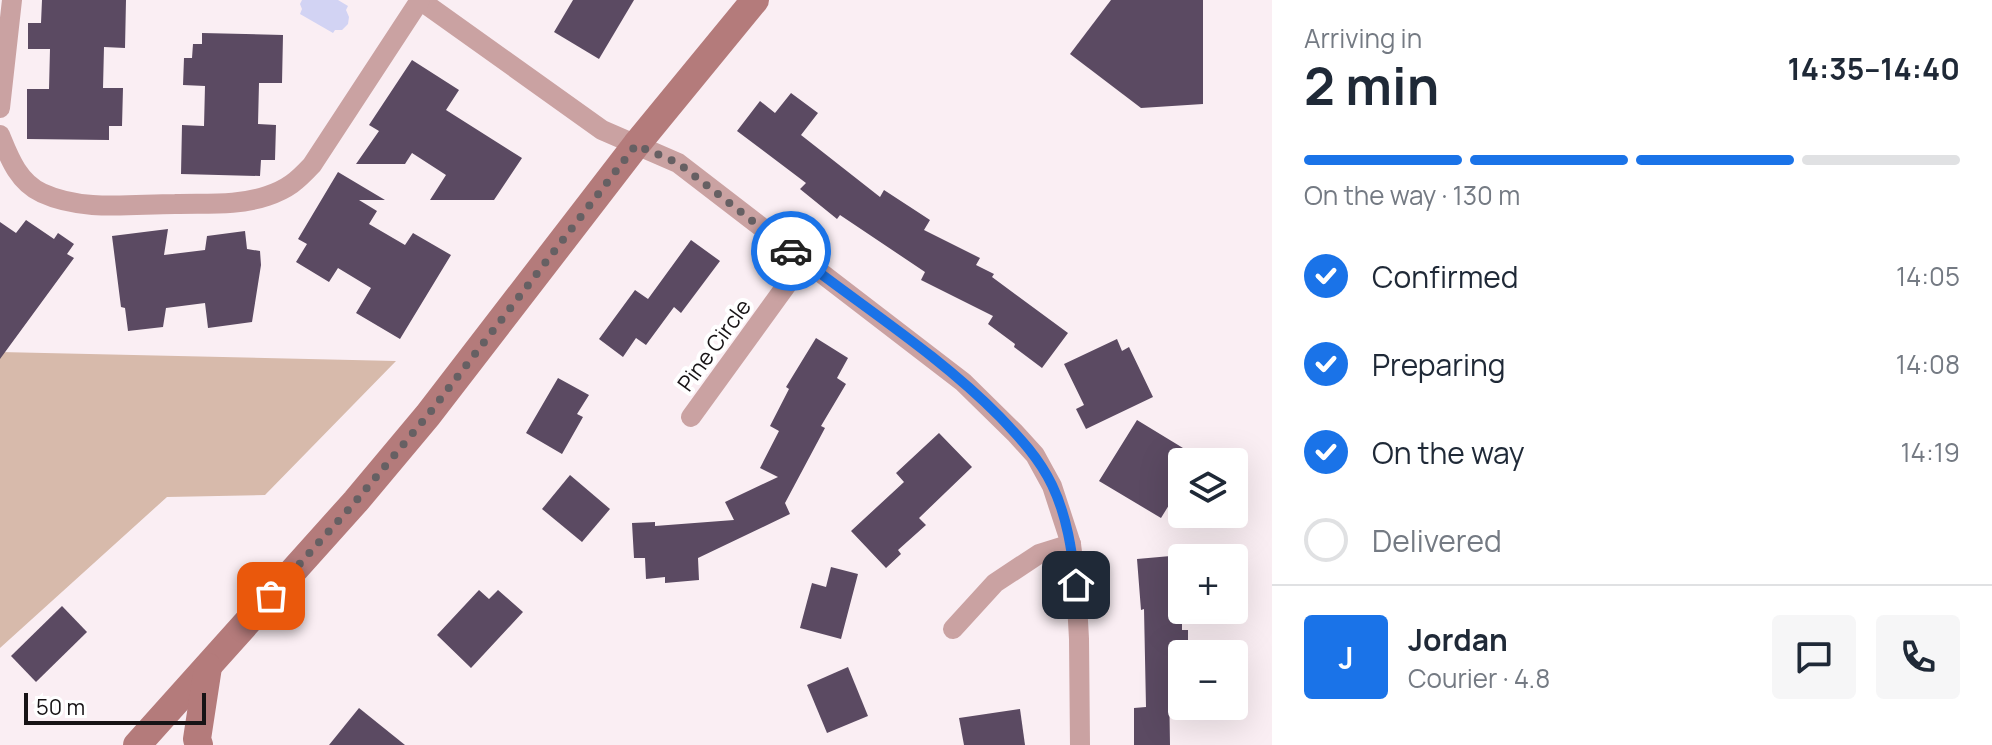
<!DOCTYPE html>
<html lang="en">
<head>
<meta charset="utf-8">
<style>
	:root { --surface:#fff; --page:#f6f6f7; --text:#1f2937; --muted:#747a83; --line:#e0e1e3; --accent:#1a73e8 }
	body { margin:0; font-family:Manrope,sans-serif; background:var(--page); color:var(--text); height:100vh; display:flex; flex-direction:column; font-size:30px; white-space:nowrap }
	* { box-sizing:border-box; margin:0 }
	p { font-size:26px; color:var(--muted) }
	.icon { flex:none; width:44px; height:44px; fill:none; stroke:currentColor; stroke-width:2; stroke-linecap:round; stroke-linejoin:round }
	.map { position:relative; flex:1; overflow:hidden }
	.sheet { display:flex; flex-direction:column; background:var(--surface); width:720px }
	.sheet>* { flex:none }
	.buttons { position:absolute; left:1168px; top:448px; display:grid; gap:16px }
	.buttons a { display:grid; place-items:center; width:80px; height:80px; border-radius:8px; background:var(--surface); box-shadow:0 8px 32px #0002; font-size:40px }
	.scale { position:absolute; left:24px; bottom:20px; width:182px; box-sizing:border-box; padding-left:8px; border:4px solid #171315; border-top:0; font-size:22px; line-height:28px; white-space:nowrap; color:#171315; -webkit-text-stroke:6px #fff; paint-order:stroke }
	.pin { position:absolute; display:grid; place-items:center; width:68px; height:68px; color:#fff; margin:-34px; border-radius:16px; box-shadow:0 4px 12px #0006 }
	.courier { position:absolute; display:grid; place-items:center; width:80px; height:80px; margin:-40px; border:6px solid #1a73e8; border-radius:50%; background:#fff; color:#222; box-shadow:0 2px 10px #0007 }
	.overview em { font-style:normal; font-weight:700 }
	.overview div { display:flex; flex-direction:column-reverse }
	.overview { display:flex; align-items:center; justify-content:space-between; height:136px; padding:0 32px }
	h1 { font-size:52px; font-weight:700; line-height:60px }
	.bar { display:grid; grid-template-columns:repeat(4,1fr); gap:12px 8px; align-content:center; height:96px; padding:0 32px }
	.bar i { height:10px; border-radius:6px; background:var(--line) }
	.bar .active { background:var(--accent) }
	.bar p { grid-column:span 4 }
	.line { display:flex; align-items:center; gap:20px; padding:0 32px; border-top:2px solid var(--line) }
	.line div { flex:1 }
	.round { display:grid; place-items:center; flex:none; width:84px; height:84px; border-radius:8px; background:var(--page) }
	ol { padding:0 32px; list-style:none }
	li { display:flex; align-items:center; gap:24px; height:88px }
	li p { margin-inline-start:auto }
	li .icon { padding:8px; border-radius:50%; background:var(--accent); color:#fff; stroke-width:4 }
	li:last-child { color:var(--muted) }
	li i { width:44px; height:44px; border:4px solid var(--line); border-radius:50% }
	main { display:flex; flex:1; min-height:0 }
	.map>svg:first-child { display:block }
	.green { fill:#d7baab }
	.water { fill:#d2d3f3 }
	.building { fill:#5b4a62 }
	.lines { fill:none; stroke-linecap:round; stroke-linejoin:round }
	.street { stroke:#caa2a2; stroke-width:20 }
	.secondary { stroke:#b47b7b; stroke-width:28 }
	.done { stroke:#666063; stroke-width:8; stroke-dasharray:0 14.4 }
	.route { stroke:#1a73e8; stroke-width:10 }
	.labels { text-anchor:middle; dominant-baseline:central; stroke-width:8; stroke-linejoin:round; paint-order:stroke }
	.street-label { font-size:22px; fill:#171315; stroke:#fff }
</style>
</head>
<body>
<main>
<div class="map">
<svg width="1272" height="745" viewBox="0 0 1272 745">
	<rect width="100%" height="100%" fill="#faeef3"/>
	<polygon class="green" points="0,352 396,361 265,495 167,497 0,648"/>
	<polygon class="water" points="302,0 338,0 348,6 346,10 349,17 348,24 342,30 335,30 333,33 300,14 302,9 300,4"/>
	<g class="building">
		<polygon points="42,0 126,0 125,48 104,47 103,88 123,88 122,126 109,126 109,140 27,139 27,89 49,89 50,49 28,49 28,23 41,23"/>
		<polygon points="573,0 634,0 599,59 554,32"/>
		<polygon points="1111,0 1203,0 1203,104 1141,108 1070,54"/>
		<polygon points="202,33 283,35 282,83 259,83 258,124 276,125 275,160 261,160 260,176 181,174 182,125 204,126 205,86 183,85 184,58 192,58 193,44 202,44"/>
		<polygon points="412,60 459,90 446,110 522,158 494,200 430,200 446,175 412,153 405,164 356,164 379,131 369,125"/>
		<polygon points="791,93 818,113 801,135 880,197 884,190 930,220 924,230 980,258 976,265 994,274 992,277 1068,333 1042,368 1014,347 1015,344 988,324 993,316 921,280 925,272 840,215 837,219 800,189 806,183 737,131 760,101 775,113"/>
		<polygon points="338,172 385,200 359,200 377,211 369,224 405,245 413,233 451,255 400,339 356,313 371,288 338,268 329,282 296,262 307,244 298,239"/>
		<polygon points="26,220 54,239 58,233 74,244 67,254 74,258 0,359 0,222 16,233"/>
		<polygon points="168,229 164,255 205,250 207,236 245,231 247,249 260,251 261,265 252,322 208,328 205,303 166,308 163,327 128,331 125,308 121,307 112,236"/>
		<polygon points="691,240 720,261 681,313 674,307 646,345 636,338 623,357 599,339 635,290 648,299"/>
		<polygon points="816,338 848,358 837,378 846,384 821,426 825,428 785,503 790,514 698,558 699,580 665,583 665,577 646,579 645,558 634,558 632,523 655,522 655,526 734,520 725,502 778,477 760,468 779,431 770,426 789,389 786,387"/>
		<polygon points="1117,339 1122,351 1129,347 1153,397 1086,429 1076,409 1084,405 1064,364"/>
		<polygon points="558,378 589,395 577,414 583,417 562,454 526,433"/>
		<polygon points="1137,420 1206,462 1182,462 1182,484 1161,518 1099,481"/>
		<polygon points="939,433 972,467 919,518 926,525 898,550 901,554 886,568 851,531 904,482 896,473"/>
		<polygon points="570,475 610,509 582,542 542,509"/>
		<polygon points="1182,555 1182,630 1188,630 1188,654 1182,654 1182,683 1169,683 1170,745 1134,745 1134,708 1146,707 1144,609 1141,610 1137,559"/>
		<polygon points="831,567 858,574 841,639 800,628 812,583 826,587"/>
		<polygon points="479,590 489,599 498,590 523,612 471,668 437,635"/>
		<polygon points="62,606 87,632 36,682 11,656"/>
		<polygon points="848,667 868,716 827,733 807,685"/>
		<polygon points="359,708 405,745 329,745"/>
		<polygon points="1020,709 1025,745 964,745 959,718"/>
	</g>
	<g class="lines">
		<g class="street">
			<polyline points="420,0 602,130 678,163 963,382 1015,433 1035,455 1052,486 1071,544 1076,585 1079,639 1080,745"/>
			<polyline points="0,108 12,0"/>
			<path d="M0 135C9 157 18 182 42 193 83 212 132 204 175 204 206 203 238 206 267 196 288 189 297 181 312 165L420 0"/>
			<polyline points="691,417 804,261"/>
			<polyline points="953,629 995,583 1039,554 1071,544"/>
		</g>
		<g class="secondary">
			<polyline points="137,745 356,501 428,415 636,145 755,0"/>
			<polyline points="199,745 197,739 208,667"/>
		</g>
	</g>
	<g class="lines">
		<polyline class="done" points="271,596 356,501 428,415 636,145 678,163 791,251"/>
		<path class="route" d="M791 251C861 306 937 353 1000 417 1020 438 1039 458 1052 485 1067 516 1072 551 1076 585"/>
	</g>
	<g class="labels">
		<g class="street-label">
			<text transform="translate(714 345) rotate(-54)">Pine Circle</text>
		</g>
	</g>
</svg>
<div class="buttons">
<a><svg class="icon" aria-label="layers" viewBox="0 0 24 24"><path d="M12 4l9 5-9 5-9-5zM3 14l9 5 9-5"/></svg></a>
<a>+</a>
<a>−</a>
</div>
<div class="scale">50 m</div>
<div class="pin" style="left:271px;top:596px;background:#ea580c"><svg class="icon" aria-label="bag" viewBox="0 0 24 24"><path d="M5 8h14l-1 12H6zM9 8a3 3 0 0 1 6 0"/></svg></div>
<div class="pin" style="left:1076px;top:585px;background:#1f2937"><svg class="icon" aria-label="home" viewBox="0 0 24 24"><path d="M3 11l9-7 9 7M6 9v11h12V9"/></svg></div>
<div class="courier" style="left:791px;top:251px"><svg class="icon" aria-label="car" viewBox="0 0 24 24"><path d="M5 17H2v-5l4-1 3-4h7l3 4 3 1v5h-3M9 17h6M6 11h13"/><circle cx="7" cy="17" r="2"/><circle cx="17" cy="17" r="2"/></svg></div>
</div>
<section class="sheet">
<div class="overview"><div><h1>2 min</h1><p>Arriving in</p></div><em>14:35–14:40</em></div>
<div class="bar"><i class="active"></i><i class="active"></i><i class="active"></i><i></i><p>On the way · 130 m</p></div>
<ol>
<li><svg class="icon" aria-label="check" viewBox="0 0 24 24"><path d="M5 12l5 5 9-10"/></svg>Confirmed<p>14:05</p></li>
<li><svg class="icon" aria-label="check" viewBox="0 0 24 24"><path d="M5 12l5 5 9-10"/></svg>Preparing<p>14:08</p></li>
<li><svg class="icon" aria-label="check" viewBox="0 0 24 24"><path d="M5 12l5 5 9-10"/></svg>On the way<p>14:19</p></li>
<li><i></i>Delivered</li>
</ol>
<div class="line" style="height:144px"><b class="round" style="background:var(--accent);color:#fff">J</b><div><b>Jordan</b><p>Courier · 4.8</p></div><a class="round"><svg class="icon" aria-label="chat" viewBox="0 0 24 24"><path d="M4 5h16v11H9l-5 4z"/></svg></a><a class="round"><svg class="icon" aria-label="phone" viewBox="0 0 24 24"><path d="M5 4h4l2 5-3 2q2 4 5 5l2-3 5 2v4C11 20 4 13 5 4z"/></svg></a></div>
</section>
</main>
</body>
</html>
